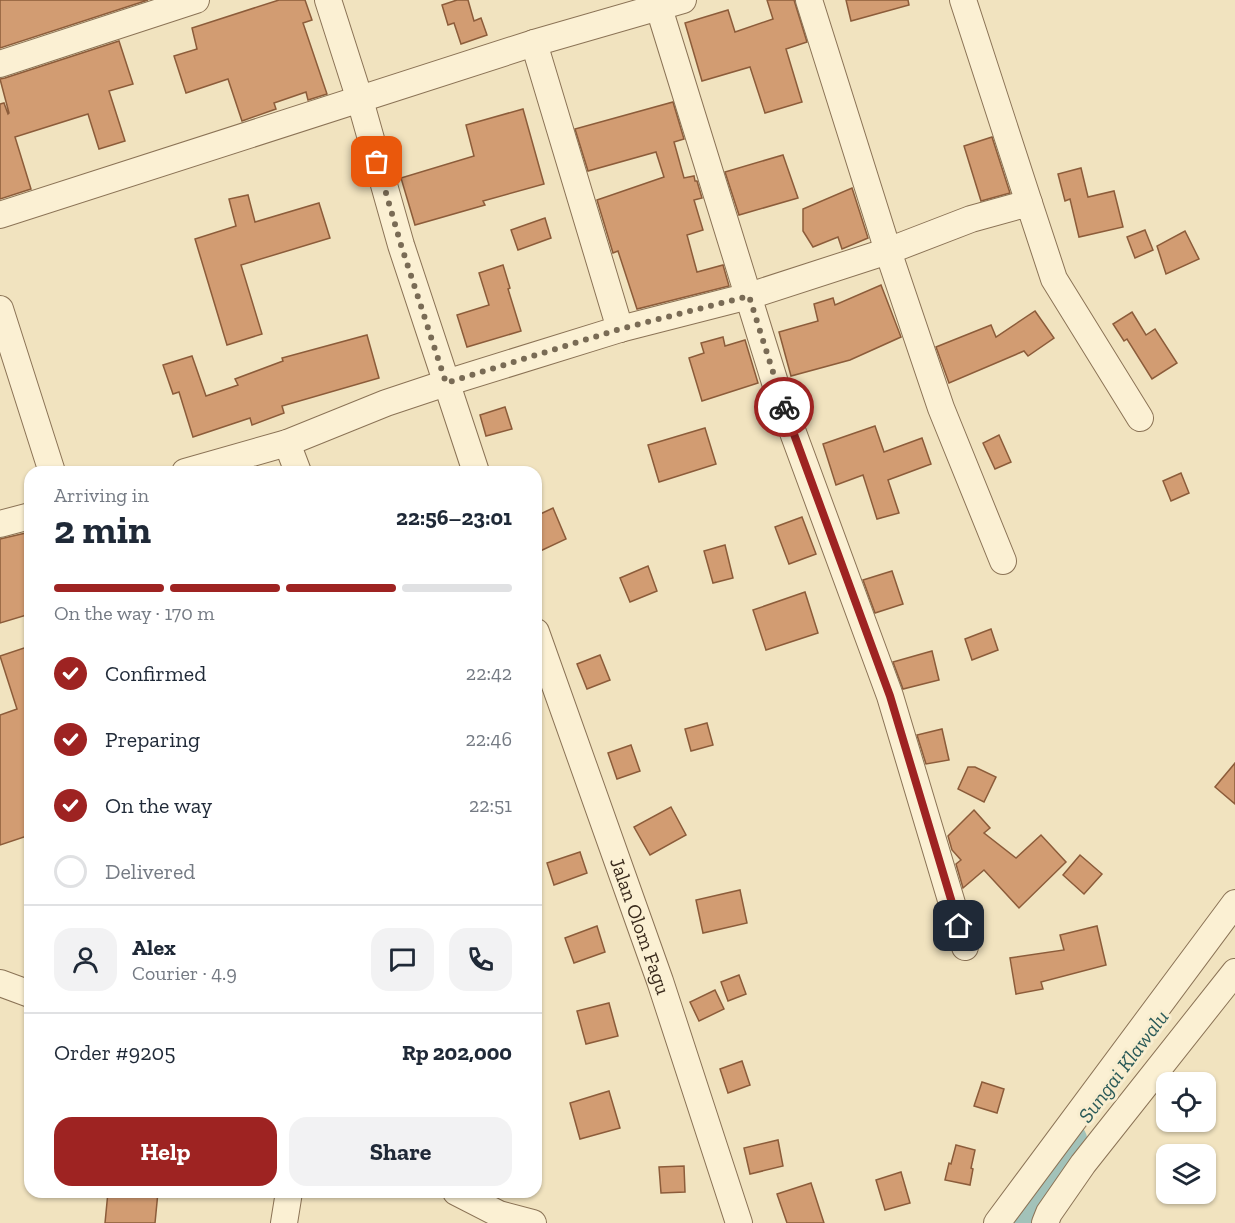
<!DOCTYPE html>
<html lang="en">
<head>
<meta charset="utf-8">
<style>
	:root { --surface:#fff; --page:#f2f2f3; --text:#1f2937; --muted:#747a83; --line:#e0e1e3; --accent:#9e2322 }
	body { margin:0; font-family:"Zilla Slab",serif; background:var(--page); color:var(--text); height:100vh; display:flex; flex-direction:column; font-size:22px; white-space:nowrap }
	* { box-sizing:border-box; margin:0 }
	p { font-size:20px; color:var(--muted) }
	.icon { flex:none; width:33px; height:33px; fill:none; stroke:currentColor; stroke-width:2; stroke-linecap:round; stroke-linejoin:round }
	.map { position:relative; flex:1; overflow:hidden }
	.side { position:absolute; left:24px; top:466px; width:518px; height:732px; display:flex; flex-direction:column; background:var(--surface); border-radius:18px; box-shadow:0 2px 4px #0004 }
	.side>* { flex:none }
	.buttons { position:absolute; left:1156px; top:1072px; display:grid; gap:12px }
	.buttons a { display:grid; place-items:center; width:60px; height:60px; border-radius:12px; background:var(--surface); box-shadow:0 2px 4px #0004; font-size:30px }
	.pin { position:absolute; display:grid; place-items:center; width:51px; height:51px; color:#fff; margin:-26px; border-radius:12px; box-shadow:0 3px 9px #0006 }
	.courier { position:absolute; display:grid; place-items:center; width:60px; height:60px; margin:-30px; border:4px solid #9e2322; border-radius:50%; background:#fff; color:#222; box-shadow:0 2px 8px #0007 }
	.headline em { font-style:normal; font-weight:700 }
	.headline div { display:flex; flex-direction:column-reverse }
	.headline { display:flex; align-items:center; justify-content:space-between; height:102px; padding:0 30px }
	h1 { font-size:39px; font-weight:700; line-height:45px }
	.bar { display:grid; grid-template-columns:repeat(4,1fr); gap:9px 6px; align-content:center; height:72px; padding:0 30px }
	.bar i { height:8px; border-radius:4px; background:var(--line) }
	.bar .active { background:var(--accent) }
	.bar p { grid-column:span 4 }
	.line { display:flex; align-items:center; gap:15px; padding:0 30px; border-top:2px solid var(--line) }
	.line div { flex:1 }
	.round { display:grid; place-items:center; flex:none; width:63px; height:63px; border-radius:18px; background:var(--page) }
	ol { padding:0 30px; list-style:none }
	li { display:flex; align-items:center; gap:18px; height:66px }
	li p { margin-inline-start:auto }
	li .icon { padding:6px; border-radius:50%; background:var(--accent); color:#fff; stroke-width:4 }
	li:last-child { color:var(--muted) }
	li i { width:33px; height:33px; border:3px solid var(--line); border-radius:50% }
	.action { display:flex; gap:12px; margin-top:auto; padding:12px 30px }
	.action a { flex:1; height:69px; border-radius:18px; background:var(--accent); color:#fff; font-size:24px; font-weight:700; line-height:69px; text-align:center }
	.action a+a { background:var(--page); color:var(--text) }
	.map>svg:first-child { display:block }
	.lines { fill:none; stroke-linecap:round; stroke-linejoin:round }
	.river { stroke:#a2c2b9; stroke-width:39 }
	.building { fill:#d29c72; stroke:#8c5c3a; stroke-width:1.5 }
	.minor-casing { stroke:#8b7356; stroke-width:28 }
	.minor { stroke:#fbf0d3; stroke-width:26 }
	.done { stroke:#796b55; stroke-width:6; stroke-dasharray:0 10.8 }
	.route { stroke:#9e2322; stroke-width:8 }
	.labels { text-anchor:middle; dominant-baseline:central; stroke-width:6; stroke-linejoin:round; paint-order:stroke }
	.street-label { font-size:20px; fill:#392a1c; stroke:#f8edcf }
	.water-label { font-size:21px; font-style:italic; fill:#2a5a58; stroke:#f8edcf }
</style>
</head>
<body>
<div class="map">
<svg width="1235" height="1223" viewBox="0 0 1235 1223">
	<rect width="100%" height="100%" fill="#f1e3bf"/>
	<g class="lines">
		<polyline class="river" points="1019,1223 1062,1149 1068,1141"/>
	</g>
	<g class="building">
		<polygon points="0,0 148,0 0,48"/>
		<polygon points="279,0 305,0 312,20 303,23 327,94 308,100 306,92 274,103 276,109 242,121 228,79 186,93 174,56 197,49 192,28"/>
		<polygon points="457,0 468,0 474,21 481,18 487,35 461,44 454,23 448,25 442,5"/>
		<polygon points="767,0 794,0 807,42 786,49 802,102 765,113 750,67 702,81 685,23 728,10 735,32 773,19"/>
		<polygon points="846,0 908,0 909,5 851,21"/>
		<polygon points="119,41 133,84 109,91 125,141 99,149 88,114 15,137 31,189 0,199 0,104 4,103 8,114 9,113 0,79 5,78"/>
		<polygon points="673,102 684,139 674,142 684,178 694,176 695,181 697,181 702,198 694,200 703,230 687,235 697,272 723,265 729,286 637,309 618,251 613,253 597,200 664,177 656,152 588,171 575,129"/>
		<polygon points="523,109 544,184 483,201 485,205 415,225 401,178 474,156 466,125"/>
		<polygon points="992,137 1010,193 981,201 964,146"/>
		<polygon points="783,155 798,198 739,215 725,172"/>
		<polygon points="1081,168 1088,197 1114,191 1123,227 1079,237 1070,199 1065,201 1058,174"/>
		<polygon points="852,188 868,238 842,249 838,237 813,247 803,231 803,209"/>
		<polygon points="248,195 255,222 319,203 330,238 241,265 262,334 227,345 195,239 236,226 229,199"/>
		<polygon points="545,218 551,238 518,250 511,230"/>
		<polygon points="1145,230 1153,250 1135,258 1127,237"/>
		<polygon points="1185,231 1199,259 1166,274 1157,246"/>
		<polygon points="503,265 510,288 508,289 521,331 467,347 457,315 489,305 479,273"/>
		<polygon points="881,285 901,337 850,360 791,376 779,332 818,321 814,304 833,298 835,305"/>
		<polygon points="1035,311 1054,338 1028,356 1024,351 949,383 936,347 991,325 996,337"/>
		<polygon points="1132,312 1146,335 1155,329 1177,363 1152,379 1127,339 1124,341 1113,324"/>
		<polygon points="367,335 379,378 282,406 284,413 252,425 250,418 193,437 179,392 173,394 163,365 192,356 206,396 238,385 235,379 283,361 282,358"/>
		<polygon points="723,337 725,346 745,340 758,383 702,401 689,358 704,353 701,343"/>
		<polygon points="505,407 512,429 486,436 480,415"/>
		<polygon points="875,426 884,452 922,438 931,464 888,480 899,513 877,519 863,475 836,485 823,444"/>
		<polygon points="705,428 716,464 659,482 648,445"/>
		<polygon points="999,435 1011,462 995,469 983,443"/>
		<polygon points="1181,473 1189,493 1171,501 1163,481"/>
		<polygon points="553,508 566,539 536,553 536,516"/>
		<polygon points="802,517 816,554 789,564 775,527"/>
		<polygon points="30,532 30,614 0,623 0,539"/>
		<polygon points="725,545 733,578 713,583 704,551"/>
		<polygon points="648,566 657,591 630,602 620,578"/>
		<polygon points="892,571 903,604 875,613 863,580"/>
		<polygon points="805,592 818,633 766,650 753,610"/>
		<polygon points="991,629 998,650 972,660 965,639"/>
		<polygon points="30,646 30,835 0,845 0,715 17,709 0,656"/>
		<polygon points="932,651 939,680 903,689 893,662"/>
		<polygon points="600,655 610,680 587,689 577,664"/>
		<polygon points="707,723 713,745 691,751 685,729"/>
		<polygon points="942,729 949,760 926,764 917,735"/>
		<polygon points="631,745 640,771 617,779 608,753"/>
		<polygon points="1235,763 1235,804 1215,787"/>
		<polygon points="968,767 975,767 996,777 984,802 958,789"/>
		<polygon points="671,807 686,835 650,855 634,827"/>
		<polygon points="974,810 990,828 984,833 1016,858 1041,835 1066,862 1019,908 984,870 963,888 956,864 961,860 952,850 948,836"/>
		<polygon points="580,852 587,873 554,885 547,863"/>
		<polygon points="1080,855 1102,874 1084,894 1063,875"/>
		<polygon points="740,890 747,923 703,933 696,900"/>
		<polygon points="597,926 605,952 574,963 565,938"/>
		<polygon points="1097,926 1106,965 1041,982 1043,989 1016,994 1010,958 1064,950 1060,935"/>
		<polygon points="739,975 746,994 728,1001 721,982"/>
		<polygon points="715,990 724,1009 699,1021 690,1002"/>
		<polygon points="609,1003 618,1036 586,1044 577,1011"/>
		<polygon points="742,1061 750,1085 728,1093 720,1069"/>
		<polygon points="982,1082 1004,1089 997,1113 974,1106"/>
		<polygon points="609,1091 620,1128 580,1139 570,1103"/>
		<polygon points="778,1140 783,1166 750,1174 744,1148"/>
		<polygon points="956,1145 975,1150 971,1168 973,1169 970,1185 945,1180 949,1163 951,1164"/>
		<polygon points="684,1166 685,1192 661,1193 659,1167"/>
		<polygon points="901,1172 910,1203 885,1210 876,1180"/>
		<polygon points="811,1183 824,1223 787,1223 777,1194"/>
		<polygon points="108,1192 158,1192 155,1223 105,1223"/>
	</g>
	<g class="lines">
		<g class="minor-casing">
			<g id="minor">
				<polyline points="328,0 360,100 401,245 476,472"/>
				<polyline points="809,0 888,251 941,408 1003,561"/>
				<polyline points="963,0 1029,203"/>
				<polyline points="659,8 777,389 890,696 965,947"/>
				<polyline points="534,43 620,329"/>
				<polyline points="0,64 196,0"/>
				<polyline points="0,215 534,43 683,0"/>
				<polyline points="0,309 52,472"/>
				<polyline points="287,443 298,472"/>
				<polyline points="185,472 287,443 386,403 446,383 620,329 749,296 888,251 971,219 1029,203 1054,279 1140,418"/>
				<polyline points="0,524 30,516"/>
				<path id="s1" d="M536 632 660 981 739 1223"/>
				<polyline points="0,983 30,994"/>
				<polyline points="456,1192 499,1214 533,1223"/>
				<polyline points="284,1223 289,1192"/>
				<polyline points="997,1223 1235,903"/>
				<polyline points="1045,1223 1049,1213 1083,1164 1235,972"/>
			</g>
		</g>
		<use href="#minor" class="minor"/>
	</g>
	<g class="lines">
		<polyline class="done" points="377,162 401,245 446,383 620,329 749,296 784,407"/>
		<polyline class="route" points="784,407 890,696 959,926"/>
	</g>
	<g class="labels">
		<g class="street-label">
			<text stroke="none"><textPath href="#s1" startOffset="312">Jalan Olom Fagu</textPath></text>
		</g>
		<g class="water-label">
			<text transform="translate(1123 1066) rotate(-53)">Sungai Klawalu</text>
		</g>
	</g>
</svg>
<div class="buttons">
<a><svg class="icon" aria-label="locate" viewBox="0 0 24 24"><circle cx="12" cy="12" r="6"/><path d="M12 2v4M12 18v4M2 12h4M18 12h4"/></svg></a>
<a><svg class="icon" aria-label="layers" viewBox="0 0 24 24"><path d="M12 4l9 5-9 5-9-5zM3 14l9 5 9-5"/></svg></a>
</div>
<div class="pin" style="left:377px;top:162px;background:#ea580c"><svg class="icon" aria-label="bag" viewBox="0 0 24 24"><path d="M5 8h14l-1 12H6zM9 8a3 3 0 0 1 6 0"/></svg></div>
<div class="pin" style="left:959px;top:926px;background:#1f2937"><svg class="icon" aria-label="home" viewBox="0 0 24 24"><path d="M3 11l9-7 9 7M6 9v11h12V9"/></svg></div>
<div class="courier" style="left:784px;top:407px"><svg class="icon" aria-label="bike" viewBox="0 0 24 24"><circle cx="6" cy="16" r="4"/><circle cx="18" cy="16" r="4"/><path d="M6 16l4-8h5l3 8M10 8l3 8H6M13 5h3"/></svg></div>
<section class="side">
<div class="headline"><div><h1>2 min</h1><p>Arriving in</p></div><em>22:56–23:01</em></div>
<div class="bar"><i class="active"></i><i class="active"></i><i class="active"></i><i></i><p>On the way · 170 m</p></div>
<ol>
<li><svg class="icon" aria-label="check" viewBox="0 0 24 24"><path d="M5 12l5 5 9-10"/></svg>Confirmed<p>22:42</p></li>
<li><svg class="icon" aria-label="check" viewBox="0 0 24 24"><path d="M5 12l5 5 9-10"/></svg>Preparing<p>22:46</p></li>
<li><svg class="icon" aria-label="check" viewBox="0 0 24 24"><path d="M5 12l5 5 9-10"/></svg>On the way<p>22:51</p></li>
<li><i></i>Delivered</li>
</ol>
<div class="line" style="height:108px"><a class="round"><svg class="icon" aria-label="person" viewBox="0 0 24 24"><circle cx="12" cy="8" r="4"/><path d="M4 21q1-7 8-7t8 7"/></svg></a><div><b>Alex</b><p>Courier · 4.9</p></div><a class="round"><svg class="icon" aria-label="chat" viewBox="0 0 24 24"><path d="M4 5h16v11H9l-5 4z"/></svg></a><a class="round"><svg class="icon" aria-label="phone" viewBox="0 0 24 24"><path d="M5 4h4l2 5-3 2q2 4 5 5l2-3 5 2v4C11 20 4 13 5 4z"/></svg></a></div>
<div class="line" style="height:78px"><div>Order #9205</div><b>Rp 202,000</b></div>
<div class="action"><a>Help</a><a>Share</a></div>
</section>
</div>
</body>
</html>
